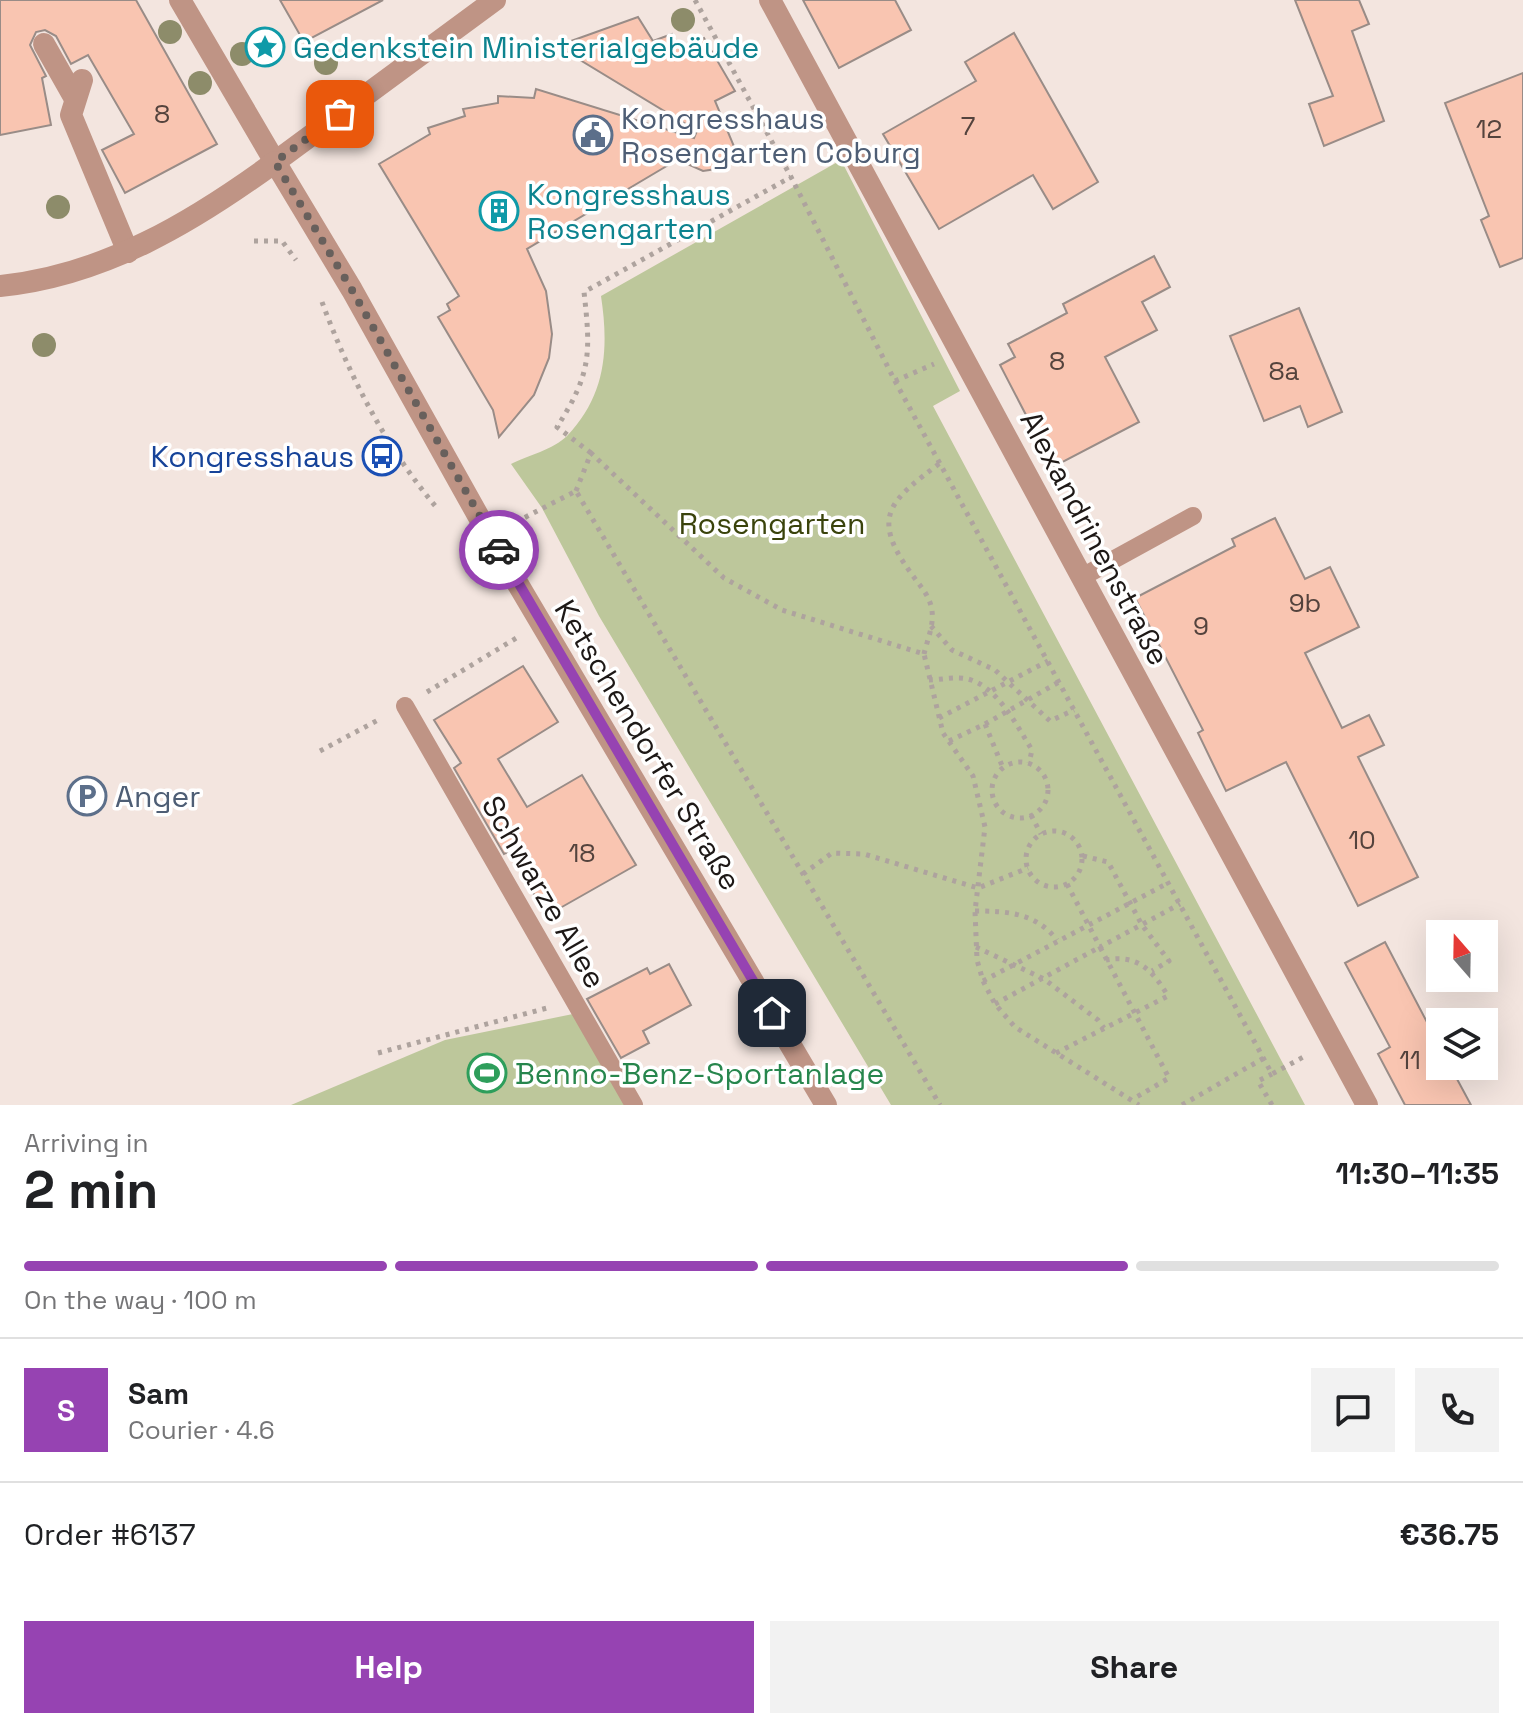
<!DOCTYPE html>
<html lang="en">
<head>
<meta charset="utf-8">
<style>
	:root { --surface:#fff; --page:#f2f2f2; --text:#202124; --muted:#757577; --line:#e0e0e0; --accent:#9643b2 }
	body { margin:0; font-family:"Space Grotesk",sans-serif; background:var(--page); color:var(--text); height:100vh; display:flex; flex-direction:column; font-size:30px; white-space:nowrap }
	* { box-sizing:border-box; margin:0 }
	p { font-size:26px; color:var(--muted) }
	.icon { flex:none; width:44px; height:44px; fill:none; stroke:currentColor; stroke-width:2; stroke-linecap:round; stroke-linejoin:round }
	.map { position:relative; height:1105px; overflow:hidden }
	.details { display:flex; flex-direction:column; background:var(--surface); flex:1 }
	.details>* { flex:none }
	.needle { width:52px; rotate:340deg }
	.tools { position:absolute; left:1426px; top:920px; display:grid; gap:16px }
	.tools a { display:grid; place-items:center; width:72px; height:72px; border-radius:0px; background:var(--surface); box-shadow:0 8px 32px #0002; font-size:40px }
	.pin { position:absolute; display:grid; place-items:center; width:68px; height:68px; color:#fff; margin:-34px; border-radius:16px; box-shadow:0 4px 12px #0006 }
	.courier { position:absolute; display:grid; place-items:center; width:80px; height:80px; margin:-40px; border:6px solid #9643b2; border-radius:50%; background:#fff; color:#222; box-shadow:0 2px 10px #0007 }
	.summary em { font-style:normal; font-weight:700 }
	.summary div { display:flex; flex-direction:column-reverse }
	.summary { display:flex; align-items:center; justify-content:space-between; height:136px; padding:0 24px }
	h1 { font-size:52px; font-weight:700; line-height:60px }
	.bar { display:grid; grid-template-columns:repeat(4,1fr); gap:12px 8px; align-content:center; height:96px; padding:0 24px }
	.bar i { height:10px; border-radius:6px; background:var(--line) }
	.bar .active { background:var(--accent) }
	.bar p { grid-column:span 4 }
	.line { display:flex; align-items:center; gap:20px; padding:0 24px; border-top:2px solid var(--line) }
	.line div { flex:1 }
	.round { display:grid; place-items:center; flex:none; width:84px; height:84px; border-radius:0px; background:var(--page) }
	.cta { display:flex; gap:16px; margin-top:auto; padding:16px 24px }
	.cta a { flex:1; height:92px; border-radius:0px; background:var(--accent); color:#fff; font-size:32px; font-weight:700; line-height:92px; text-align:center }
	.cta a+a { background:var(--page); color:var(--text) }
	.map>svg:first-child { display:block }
	.green { fill:#bdc79b }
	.building { fill:#f9c5b1; stroke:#998c87; stroke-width:2 }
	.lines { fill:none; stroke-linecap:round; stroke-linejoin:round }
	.path { stroke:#aea39e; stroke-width:5; stroke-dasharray:4 6; stroke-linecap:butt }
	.service { stroke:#bf9485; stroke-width:18 }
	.minor { stroke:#bf9485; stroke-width:22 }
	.tertiary { stroke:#bf9485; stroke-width:22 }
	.tree { fill:#8d8c6a }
	.done { stroke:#68605c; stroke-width:8; stroke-dasharray:0 14.4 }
	.route { stroke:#9643b2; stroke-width:10 }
	.labels { text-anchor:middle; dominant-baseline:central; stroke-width:7; stroke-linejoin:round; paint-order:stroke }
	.number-label { font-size:26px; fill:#54433d }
	.culture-label { font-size:30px; fill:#0d838f; stroke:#fff; text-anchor:start }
	.service-label { font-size:30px; fill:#4e5e75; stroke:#fff; text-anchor:start }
	.transit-label { font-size:30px; fill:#164399; stroke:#fff; text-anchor:end }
	.park-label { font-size:30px; fill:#3a430b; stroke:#fff }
	.street-label { font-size:30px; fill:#1d1816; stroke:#fff }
	.leisure-label { font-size:30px; fill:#27864d; stroke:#fff; text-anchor:start }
</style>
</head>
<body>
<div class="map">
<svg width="1523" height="1105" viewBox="0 0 1523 1105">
	<rect width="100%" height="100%" fill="#f3e5df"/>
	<g class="green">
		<path d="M841 160 960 391 933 406 1305 1105H891L599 616 542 508 511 464C527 456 554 449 567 436 606 395 609 349 601 296Z"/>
		<polygon points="573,1014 626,1105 291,1105 445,1040"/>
	</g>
	<g class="building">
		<polygon points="0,0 136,0 217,144 125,193 102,150 134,134 88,55 71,64 56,36 45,30 36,32 30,45 46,76 42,78 51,125 0,135"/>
		<polygon points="280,0 383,0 304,42"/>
		<polygon points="803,0 895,0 911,30 839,68"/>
		<polygon points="1295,0 1359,0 1369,24 1352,31 1384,121 1324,146 1309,104 1333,96"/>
		<polygon points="638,17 653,41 672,34 681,51 704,38 735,91 715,101 738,156 732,152 723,168 703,171 683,162 687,154 527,249 546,291 552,334 549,358 534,395 499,437 493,410 438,317 450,310 447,304 459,296 379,164 430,134 428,128 465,116 463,109 498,103 498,96 534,98 536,89 694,138 697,131 557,46"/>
		<polygon points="1014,33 1098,182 1053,209 1033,175 939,229 883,134 976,81 965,62"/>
		<polygon points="1523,73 1523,258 1500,267 1481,220 1489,216 1445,103"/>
		<polygon points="1154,256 1170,287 1142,302 1157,330 1105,357 1139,422 1053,467 1000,365 1015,357 1008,344 1067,313 1063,304"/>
		<polygon points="1299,308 1342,412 1308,427 1300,406 1264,421 1230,336"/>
		<polygon points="1275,518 1305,579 1330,567 1359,627 1305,653 1342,728 1369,715 1384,745 1358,757 1418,877 1358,906 1286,762 1226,791 1198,733 1203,730 1135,598 1235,546 1232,539"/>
		<polygon points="523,666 558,722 498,759 527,807 582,775 636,865 546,916 510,851 504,854 454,768 461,763 434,720"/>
		<polygon points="1385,942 1440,1047 1440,1066 1450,1066 1471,1105 1405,1105 1378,1054 1390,1047 1345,963"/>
		<polygon points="669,964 691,1005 643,1031 649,1043 621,1058 587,999 647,968 650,974"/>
	</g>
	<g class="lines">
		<g class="path">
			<polyline points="695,0 791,177 895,381 1272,1074 1307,1055"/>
			<polyline points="254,241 282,241 296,260"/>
			<path d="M322 302C349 375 386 448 437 508"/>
			<polyline points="895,381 934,364"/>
			<path d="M591 453 557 427C591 374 591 354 584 292L791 177"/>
			<polyline points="576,491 591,453 724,578 782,610 924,654 943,733 973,776 985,827 975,911 977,960 983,981 995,1004 1015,1027 1139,1105"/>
			<polyline points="516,522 576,491 940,1105"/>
			<polyline points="931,626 952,650 995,670 1050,721 1074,710"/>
			<path d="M924 654C927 641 934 625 932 611 930 595 919 585 911 573 868 515 893 499 940 463"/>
			<path d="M929 680C940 680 956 676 968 679 998 687 1017 726 1032 750L1029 763"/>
			<polyline points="427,692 518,637"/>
			<polyline points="939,718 1048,661"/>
			<polyline points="985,724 1059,682"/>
			<polyline points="949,741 985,724 1003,768"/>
			<polyline points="320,751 380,719"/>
			<circle cx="1020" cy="790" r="28"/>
			<polyline points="1031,815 1041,834"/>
			<circle cx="1054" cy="859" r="28"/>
			<polyline points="1083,856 1108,862 1142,925 1169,961 1152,971"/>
			<polyline points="803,874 832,853 864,854 978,888 1028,868"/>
			<polyline points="1067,884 1100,947 1180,904"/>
			<path d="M975 911C1008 911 1036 913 1057 940"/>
			<polyline points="976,947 1044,979 1098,1020 1104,1028"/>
			<polyline points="983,981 1168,883"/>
			<polyline points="995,1004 1100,947 1169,1078 1133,1099"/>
			<polyline points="378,1053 547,1008"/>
			<path d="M1056 1053 1168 996C1153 971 1138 954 1106 960"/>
			<polyline points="1182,1105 1264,1058"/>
			<polyline points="1272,1105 1258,1081 1272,1074"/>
		</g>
		<g class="service">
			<polyline points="1082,577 1193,516"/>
			<polyline points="405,706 634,1105"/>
		</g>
		<g class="minor">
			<polyline points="180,0 275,162 495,0"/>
			<polyline points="770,0 1367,1105"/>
			<polyline points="44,44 74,97"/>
			<polyline points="82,80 71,115 128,252"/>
		</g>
		<path class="tertiary" d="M0 286C103 276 193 222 275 162L352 290 490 537 826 1105"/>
	</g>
	<g class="tree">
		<circle cx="683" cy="20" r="12"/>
		<circle cx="170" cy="32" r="12"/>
		<circle cx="242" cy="54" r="12"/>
		<circle cx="326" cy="63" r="12"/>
		<circle cx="200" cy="83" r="12"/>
		<circle cx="58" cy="207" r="12"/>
		<circle cx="44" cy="345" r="12"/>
	</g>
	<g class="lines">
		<polyline class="done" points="340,114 275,162 352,290 499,550"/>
		<polyline class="route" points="499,550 772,1013"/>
	</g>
	<defs>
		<g id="sight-ring" transform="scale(2)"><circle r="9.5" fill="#fff" stroke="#0f9aa8" stroke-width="1.5"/><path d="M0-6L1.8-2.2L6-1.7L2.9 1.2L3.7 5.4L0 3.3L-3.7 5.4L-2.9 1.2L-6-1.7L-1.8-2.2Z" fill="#0f9aa8"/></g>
		<g id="civic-ring" transform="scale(2)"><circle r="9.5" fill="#fff" stroke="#5c6f8a" stroke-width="1.5"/><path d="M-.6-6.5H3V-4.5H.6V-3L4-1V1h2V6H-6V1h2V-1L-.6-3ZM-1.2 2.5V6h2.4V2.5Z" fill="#5c6f8a"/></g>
		<g id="building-ring" transform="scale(2)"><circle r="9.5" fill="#fff" stroke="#0f9aa8" stroke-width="1.5"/><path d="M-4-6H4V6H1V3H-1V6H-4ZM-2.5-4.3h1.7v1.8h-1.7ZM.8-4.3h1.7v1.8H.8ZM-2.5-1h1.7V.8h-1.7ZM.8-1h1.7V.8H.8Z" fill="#0f9aa8"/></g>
		<g id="bus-ring" transform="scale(2)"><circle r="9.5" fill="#fff" stroke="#1a4fb4" stroke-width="1.5"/><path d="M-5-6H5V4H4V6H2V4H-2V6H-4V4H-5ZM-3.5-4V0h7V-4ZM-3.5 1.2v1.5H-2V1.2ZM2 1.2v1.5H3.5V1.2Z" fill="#1a4fb4"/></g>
		<g id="parking-ring" transform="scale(2)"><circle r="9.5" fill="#fff" stroke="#5c6f8a" stroke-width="1.5"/><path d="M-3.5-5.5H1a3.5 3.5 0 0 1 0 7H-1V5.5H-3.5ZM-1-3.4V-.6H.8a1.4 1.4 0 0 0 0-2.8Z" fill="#5c6f8a"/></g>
		<g id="stadium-ring" transform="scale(2)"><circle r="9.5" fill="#fff" stroke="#2e9e5b" stroke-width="1.5"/><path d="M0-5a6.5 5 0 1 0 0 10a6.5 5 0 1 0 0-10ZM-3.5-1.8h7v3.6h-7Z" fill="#2e9e5b"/></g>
	</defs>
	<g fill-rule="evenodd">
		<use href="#sight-ring" x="265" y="47"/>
		<use href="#civic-ring" x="593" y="135"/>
		<use href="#building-ring" x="499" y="211"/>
		<use href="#bus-ring" x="382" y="456"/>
		<use href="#parking-ring" x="87" y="796"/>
		<use href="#stadium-ring" x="487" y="1073"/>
	</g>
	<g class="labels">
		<g class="number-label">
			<text x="162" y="114">8</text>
			<text x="968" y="126">7</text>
			<text x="1489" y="129">12</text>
			<text x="1057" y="361">8</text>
			<text x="1284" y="371">8a</text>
			<text x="1305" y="603">9b</text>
			<text x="1201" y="626">9</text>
			<text x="1362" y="840">10</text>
			<text x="582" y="853">18</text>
			<text x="1410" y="1060">11</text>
		</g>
		<g class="culture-label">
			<text x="293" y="47">Gedenkstein Ministerialgebäude</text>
			<text x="527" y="194">Kongresshaus<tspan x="527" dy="34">Rosengarten</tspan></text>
		</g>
		<g class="service-label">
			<text x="621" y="118">Kongresshaus<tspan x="621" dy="34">Rosengarten Coburg</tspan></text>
			<text x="115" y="796">Anger</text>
		</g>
		<g class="transit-label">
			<text x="354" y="456">Kongresshaus</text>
		</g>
		<g class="park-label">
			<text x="772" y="523">Rosengarten</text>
		</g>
		<g class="street-label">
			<text transform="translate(1095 538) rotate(62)">Alexandrinenstraße</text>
			<text transform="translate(648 745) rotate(59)">Ketschendorfer Straße</text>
			<text transform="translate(544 892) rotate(60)">Schwarze Allee</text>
		</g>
		<g class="leisure-label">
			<text x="515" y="1073">Benno-Benz-Sportanlage</text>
		</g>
	</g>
</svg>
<div class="tools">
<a><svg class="needle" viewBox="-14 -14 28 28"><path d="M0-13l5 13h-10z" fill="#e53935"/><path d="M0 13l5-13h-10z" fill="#757577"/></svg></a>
<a><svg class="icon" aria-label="layers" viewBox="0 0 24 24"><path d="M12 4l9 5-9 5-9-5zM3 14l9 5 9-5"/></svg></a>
</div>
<div class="pin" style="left:340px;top:114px;background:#ea580c"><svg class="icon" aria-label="bag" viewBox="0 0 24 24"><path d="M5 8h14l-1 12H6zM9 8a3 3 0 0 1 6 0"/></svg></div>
<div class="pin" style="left:772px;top:1013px;background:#1f2937"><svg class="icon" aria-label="home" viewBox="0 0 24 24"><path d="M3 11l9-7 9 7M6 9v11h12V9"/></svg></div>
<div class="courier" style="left:499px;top:550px"><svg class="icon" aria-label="car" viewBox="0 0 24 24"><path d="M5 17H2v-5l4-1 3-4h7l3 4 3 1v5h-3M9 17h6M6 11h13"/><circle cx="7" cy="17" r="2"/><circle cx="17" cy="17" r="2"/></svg></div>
</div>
<section class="details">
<div class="summary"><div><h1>2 min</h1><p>Arriving in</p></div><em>11:30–11:35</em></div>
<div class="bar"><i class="active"></i><i class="active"></i><i class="active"></i><i></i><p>On the way · 100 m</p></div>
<div class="line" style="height:144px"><b class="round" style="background:var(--accent);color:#fff">S</b><div><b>Sam</b><p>Courier · 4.6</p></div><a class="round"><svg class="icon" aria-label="chat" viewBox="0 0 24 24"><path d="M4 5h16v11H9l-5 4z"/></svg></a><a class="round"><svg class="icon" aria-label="phone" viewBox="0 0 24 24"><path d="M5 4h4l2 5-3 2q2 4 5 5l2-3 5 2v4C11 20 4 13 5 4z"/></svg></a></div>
<div class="line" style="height:104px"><div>Order #6137</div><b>€36.75</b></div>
<div class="cta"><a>Help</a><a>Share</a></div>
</section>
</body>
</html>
